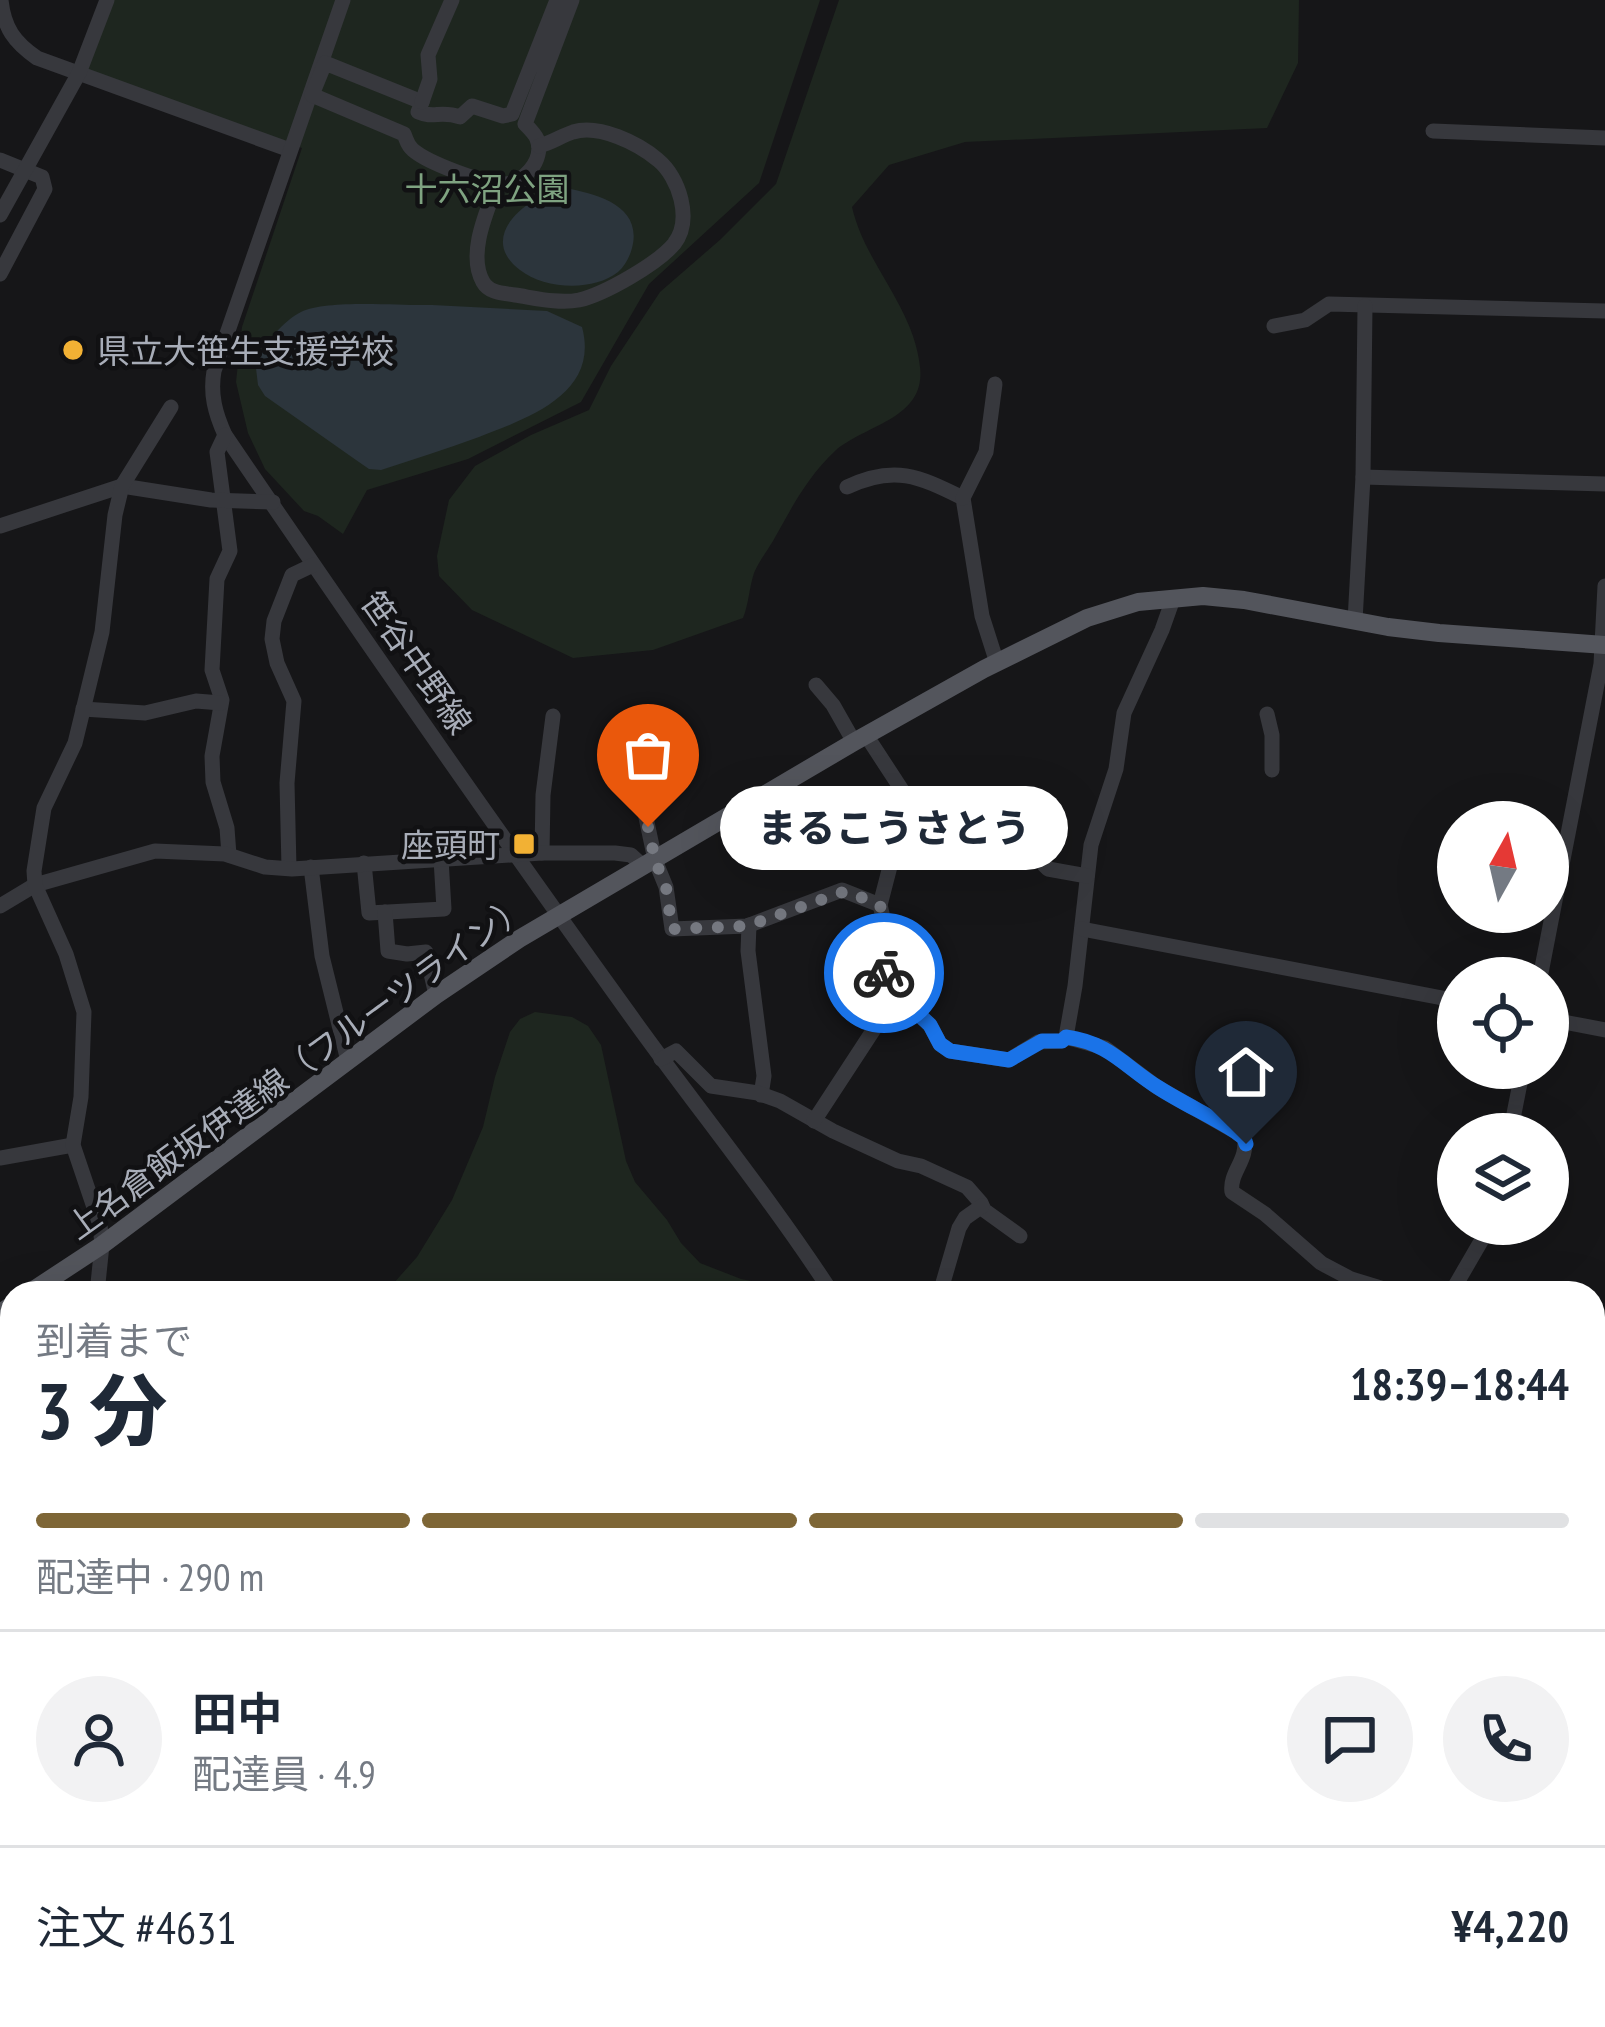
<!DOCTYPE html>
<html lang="ja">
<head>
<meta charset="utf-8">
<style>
	:root { --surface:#fff; --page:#f2f2f3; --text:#1f2937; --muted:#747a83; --line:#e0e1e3; --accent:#7e6636 }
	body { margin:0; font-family:"PT Sans Narrow","Noto Sans JP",sans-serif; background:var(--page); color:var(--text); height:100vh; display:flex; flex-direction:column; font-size:45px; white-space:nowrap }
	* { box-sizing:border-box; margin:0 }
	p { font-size:39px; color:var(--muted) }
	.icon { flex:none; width:66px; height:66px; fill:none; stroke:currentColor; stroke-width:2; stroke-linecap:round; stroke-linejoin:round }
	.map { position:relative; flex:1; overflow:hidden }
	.side { position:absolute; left:0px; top:1281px; width:1605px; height:747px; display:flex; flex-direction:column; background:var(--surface); border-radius:36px 36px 0 0; box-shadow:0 12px 48px #0002 }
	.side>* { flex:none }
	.needle { width:78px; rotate:8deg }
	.controls { position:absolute; left:1437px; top:801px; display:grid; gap:24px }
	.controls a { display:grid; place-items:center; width:132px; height:132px; border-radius:50%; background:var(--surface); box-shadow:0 12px 48px #0002; font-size:60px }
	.pin { position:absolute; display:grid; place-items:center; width:102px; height:102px; color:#fff; margin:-123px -51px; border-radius:50% 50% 50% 0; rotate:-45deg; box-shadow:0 0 12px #0007 }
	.pin .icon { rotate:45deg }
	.courier { position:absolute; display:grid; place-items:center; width:120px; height:120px; margin:-60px; border:9px solid #1a73e8; border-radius:50%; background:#fff; color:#222; box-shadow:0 3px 15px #0007 }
	.bubble { position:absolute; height:84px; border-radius:42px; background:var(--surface); box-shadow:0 12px 48px #0002; font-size:39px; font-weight:800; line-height:84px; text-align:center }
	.summary em { font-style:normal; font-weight:800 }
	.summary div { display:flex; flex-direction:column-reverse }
	.summary { display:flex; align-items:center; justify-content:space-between; height:204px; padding:0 36px }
	h1 { font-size:78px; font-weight:800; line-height:90px }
	.bar { display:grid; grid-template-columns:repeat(4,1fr); gap:18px 12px; align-content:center; height:144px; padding:0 36px }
	.bar i { height:15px; border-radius:9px; background:var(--line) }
	.bar .selected { background:var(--accent) }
	.bar p { grid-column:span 4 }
	.line { display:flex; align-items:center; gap:30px; padding:0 36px; border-top:3px solid var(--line) }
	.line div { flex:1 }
	.round { display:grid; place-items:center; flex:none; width:126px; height:126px; border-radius:63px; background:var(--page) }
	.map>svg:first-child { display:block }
	.green { fill:#1e261f }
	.water { fill:#2c353c }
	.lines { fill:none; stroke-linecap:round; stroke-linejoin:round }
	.stream { stroke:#2c353c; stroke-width:3 }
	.river { stroke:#2c353c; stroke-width:18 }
	.minor { stroke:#37383d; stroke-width:15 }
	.major { stroke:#53555c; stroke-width:18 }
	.done { stroke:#757880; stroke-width:12; stroke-dasharray:0 21.6 }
	.route { stroke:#1a73e8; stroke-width:15 }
	.poi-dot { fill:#f2b134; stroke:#111113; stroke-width:4.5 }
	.labels { text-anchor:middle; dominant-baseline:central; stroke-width:9; stroke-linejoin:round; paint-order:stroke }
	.park-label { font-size:33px; fill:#7fa381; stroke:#111113 }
	.poi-label { font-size:33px; fill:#a8adb8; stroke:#111113; text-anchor:start }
	.street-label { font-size:33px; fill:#a8adb8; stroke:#111113 }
</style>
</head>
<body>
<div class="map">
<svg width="1605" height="2027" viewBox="0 0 1605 2027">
	<rect width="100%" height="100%" fill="#161618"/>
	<g class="green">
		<polygon points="114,0 820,0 759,183 649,284 581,402 468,459 367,490 343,534 318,516 304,511 265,469 248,433 236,382 242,327 302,148 87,70"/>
		<path d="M839 0H1299L1298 63 1267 128 965 142 889 165 852 207C865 264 914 307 920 367 926 419 866 424 835 451 807 477 791 509 773 541 767 551 758 563 754 573 749 588 749 603 743 618L653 650 573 658 472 610 439 576 437 556 449 500 475 466 531 435 589 410 611 366 660 292 721 239 776 184Z"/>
		<polygon points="535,1012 572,1017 588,1026 601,1045 626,1161 635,1182 667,1220 681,1243 700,1263 741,1279 783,1287 791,1293 385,1293 417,1257 452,1200 483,1127 495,1077 510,1032 520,1019"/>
	</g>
	<g class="water">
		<path d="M565 188C598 194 643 206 632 248 630 256 625 266 618 272 593 292 544 289 520 270 475 236 529 195 565 188Z"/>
		<path d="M432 305 547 311 582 327C600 394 528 418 479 437 446 449 414 459 381 470L369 469 356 460 265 396 258 385 255 360C265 344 284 320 301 312 328 299 400 306 432 305Z"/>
	</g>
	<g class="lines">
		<polyline class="stream" points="2,1694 12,1671"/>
		<g class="river">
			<polyline points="0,1548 12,1542"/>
			<polyline points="1322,2016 1349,2027"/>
		</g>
		<g class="minor">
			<path d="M1 0C4 28 14 42 37 58L290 150"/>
			<path d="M343 0 214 371C210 394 215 413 225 435 357 629 491 822 628 1012 695 1106 769 1196 832 1293"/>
			<path d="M557 0 512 114 503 116 472 106 460 117C440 110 434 119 418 112L422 102 325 63 312 95 404 134C407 141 407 145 413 150 428 163 482 183 502 184 523 185 545 160 537 139 535 134 529 128 525 124L572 0"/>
			<polyline points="422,102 430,79 428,55 452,0"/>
			<polyline points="1433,131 1605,138"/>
			<polyline points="0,160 42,177 45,189 0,274"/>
			<path d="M497 184C487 211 467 254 483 282 489 293 503 293 515 295 535 298 559 304 579 300 605 294 657 264 674 244 693 220 679 177 658 160 638 143 599 124 573 132 561 136 551 143 539 146"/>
			<polyline points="0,215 79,73 107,0"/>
			<polyline points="1274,326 1305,320 1329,304 1605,311"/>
			<polyline points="225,435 217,452 230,551 217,579 212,670 222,700 212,756 213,782 227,828 229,855"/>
			<polyline points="1363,477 1605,484"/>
			<path d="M847 487C895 464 920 477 963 498L982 616 997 663"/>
			<polyline points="963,498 986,452 995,384"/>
			<polyline points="0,526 122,486 211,500 273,502"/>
			<path d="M1173 599 1162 630 1124 713 1116 769 1091 845 1075 986 1066 1037 1105 1048 1157 1087 1236 1132 1244 1138C1249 1160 1229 1172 1232 1192L1265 1214 1321 1263 1351 1279 1397 1293"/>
			<polyline points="1355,621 1363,477 1365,306"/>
			<polyline points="816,685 833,705 854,742"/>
			<polyline points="83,709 145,713 196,701 221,703"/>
			<polyline points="643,713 641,794 655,860 666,887 672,929 747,926 842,890 880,905"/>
			<polyline points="1267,714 1272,735 1272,770"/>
			<polyline points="866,735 913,807"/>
			<polyline points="542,853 543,795 553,716"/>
			<polyline points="364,863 369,913 444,909 441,859"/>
			<polyline points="311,867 322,956 348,1061"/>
			<polyline points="289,868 287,783 294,701 277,663 272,639 274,621 292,575 313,565"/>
			<polyline points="0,906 35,885 155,851 225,854 265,867 292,869 542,853 615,853 631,855 643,866"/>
			<polyline points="385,912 388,951 407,954 426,952 436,995"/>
			<polyline points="749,925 748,951 764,1076 761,1095"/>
			<polyline points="1082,929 1458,1001"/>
			<polyline points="1540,978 1601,664 1605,586"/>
			<polyline points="1548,1019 1605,1030"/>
			<path d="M1066 1037 1062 1041 1038 1042 1009 1060 950 1051 940 1044 930 1025 899 996 883 972 886 930 880 905 895 847 913 807 1031 831C1048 838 1044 849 1044 865L1048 869 1087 876"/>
			<polyline points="661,1059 676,1051 711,1086 758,1093 780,1101 833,1131 898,1161 921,1166 967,1187 981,1203 984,1210 1020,1236"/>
			<polyline points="814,1121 897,994"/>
			<polyline points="1510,1134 1523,1068"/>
			<polyline points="0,1158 73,1145"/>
			<polyline points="97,1293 102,1245 100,1225 73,1145 81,1097 84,1012 66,954 35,885 34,871 44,808 75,743 102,632 115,515 122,486 171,407"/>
			<polyline points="940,1293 959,1228 965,1218 982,1206"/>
			<polyline points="1451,1293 1491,1224"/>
			<polyline points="1593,1512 1605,1518"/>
			<polyline points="1593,1691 1605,1693"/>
			<polyline points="0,1744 12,1717"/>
			<polyline points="1145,2016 1151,2027"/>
			<polyline points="158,2027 162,2016"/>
			<polyline points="336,2027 338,2016"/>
			<polyline points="807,2027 808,2016"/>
		</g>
		<g class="major">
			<polyline points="29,1293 102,1245 436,995 519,939 854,742 984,669 1087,618 1138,602 1203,596 1244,600 1388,627 1439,633 1605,645"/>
			<polyline points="0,1313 12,1305"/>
		</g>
	</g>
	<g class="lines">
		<path class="done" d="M648 827 655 860 666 887 672 929 747 926 846 891 880 905C885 926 890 947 882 968L884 973"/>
		<path class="route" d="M884 973 899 996 930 1025 940 1044 950 1051 1009 1060 1042 1041H1062L1066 1037C1110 1043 1125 1067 1159 1088 1184 1104 1211 1116 1236 1132L1244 1138 1246 1144"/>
	</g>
	<g class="poi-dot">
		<circle cx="73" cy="350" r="12"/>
		<rect x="512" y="832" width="24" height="24" rx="6"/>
	</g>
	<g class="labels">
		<g class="park-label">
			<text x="487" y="188">十六沼公園</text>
		</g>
		<g class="poi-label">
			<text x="97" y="350">県立大笹生支援学校</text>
			<text x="500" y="844" text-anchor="end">座頭町</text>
		</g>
		<g class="street-label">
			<text transform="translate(417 662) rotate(55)">笹谷中野線</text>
			<text transform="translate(297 1066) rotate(-36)">上名倉飯坂伊達線（フルーツライン）</text>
		</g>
	</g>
</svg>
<div class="controls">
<a><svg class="needle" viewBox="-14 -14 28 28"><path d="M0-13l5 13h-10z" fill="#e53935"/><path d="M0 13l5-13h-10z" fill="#747a83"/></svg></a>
<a><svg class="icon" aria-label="locate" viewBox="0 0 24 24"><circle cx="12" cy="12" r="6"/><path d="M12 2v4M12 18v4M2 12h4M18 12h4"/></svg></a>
<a><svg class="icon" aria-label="layers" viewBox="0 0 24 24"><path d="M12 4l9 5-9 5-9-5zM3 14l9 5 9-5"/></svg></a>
</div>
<div class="pin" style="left:648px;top:827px;background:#ea580c"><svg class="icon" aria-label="bag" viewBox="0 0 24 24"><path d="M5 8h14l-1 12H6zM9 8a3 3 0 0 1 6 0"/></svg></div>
<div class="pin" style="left:1246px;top:1144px;background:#1f2937"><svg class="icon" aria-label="home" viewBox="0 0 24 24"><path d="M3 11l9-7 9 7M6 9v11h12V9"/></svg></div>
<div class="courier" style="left:884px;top:973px"><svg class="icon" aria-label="bike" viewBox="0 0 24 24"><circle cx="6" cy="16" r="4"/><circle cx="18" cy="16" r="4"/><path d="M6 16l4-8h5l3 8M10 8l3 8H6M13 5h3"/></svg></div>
<div class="bubble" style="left:720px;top:786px;width:348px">まるこうさとう</div>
<section class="side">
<div class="summary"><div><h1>3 分</h1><p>到着まで</p></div><em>18:39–18:44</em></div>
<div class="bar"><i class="selected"></i><i class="selected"></i><i class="selected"></i><i></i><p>配達中 · 290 m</p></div>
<div class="line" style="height:216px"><a class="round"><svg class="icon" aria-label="person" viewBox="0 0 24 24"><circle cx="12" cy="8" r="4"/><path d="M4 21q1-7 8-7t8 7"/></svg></a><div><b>田中</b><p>配達員 · 4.9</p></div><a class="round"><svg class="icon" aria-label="chat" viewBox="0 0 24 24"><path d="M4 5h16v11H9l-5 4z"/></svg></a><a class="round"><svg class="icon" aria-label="phone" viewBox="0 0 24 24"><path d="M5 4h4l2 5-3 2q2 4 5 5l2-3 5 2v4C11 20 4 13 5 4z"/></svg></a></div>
<div class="line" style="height:156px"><div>注文 #4631</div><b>¥4,220</b></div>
</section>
</div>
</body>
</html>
